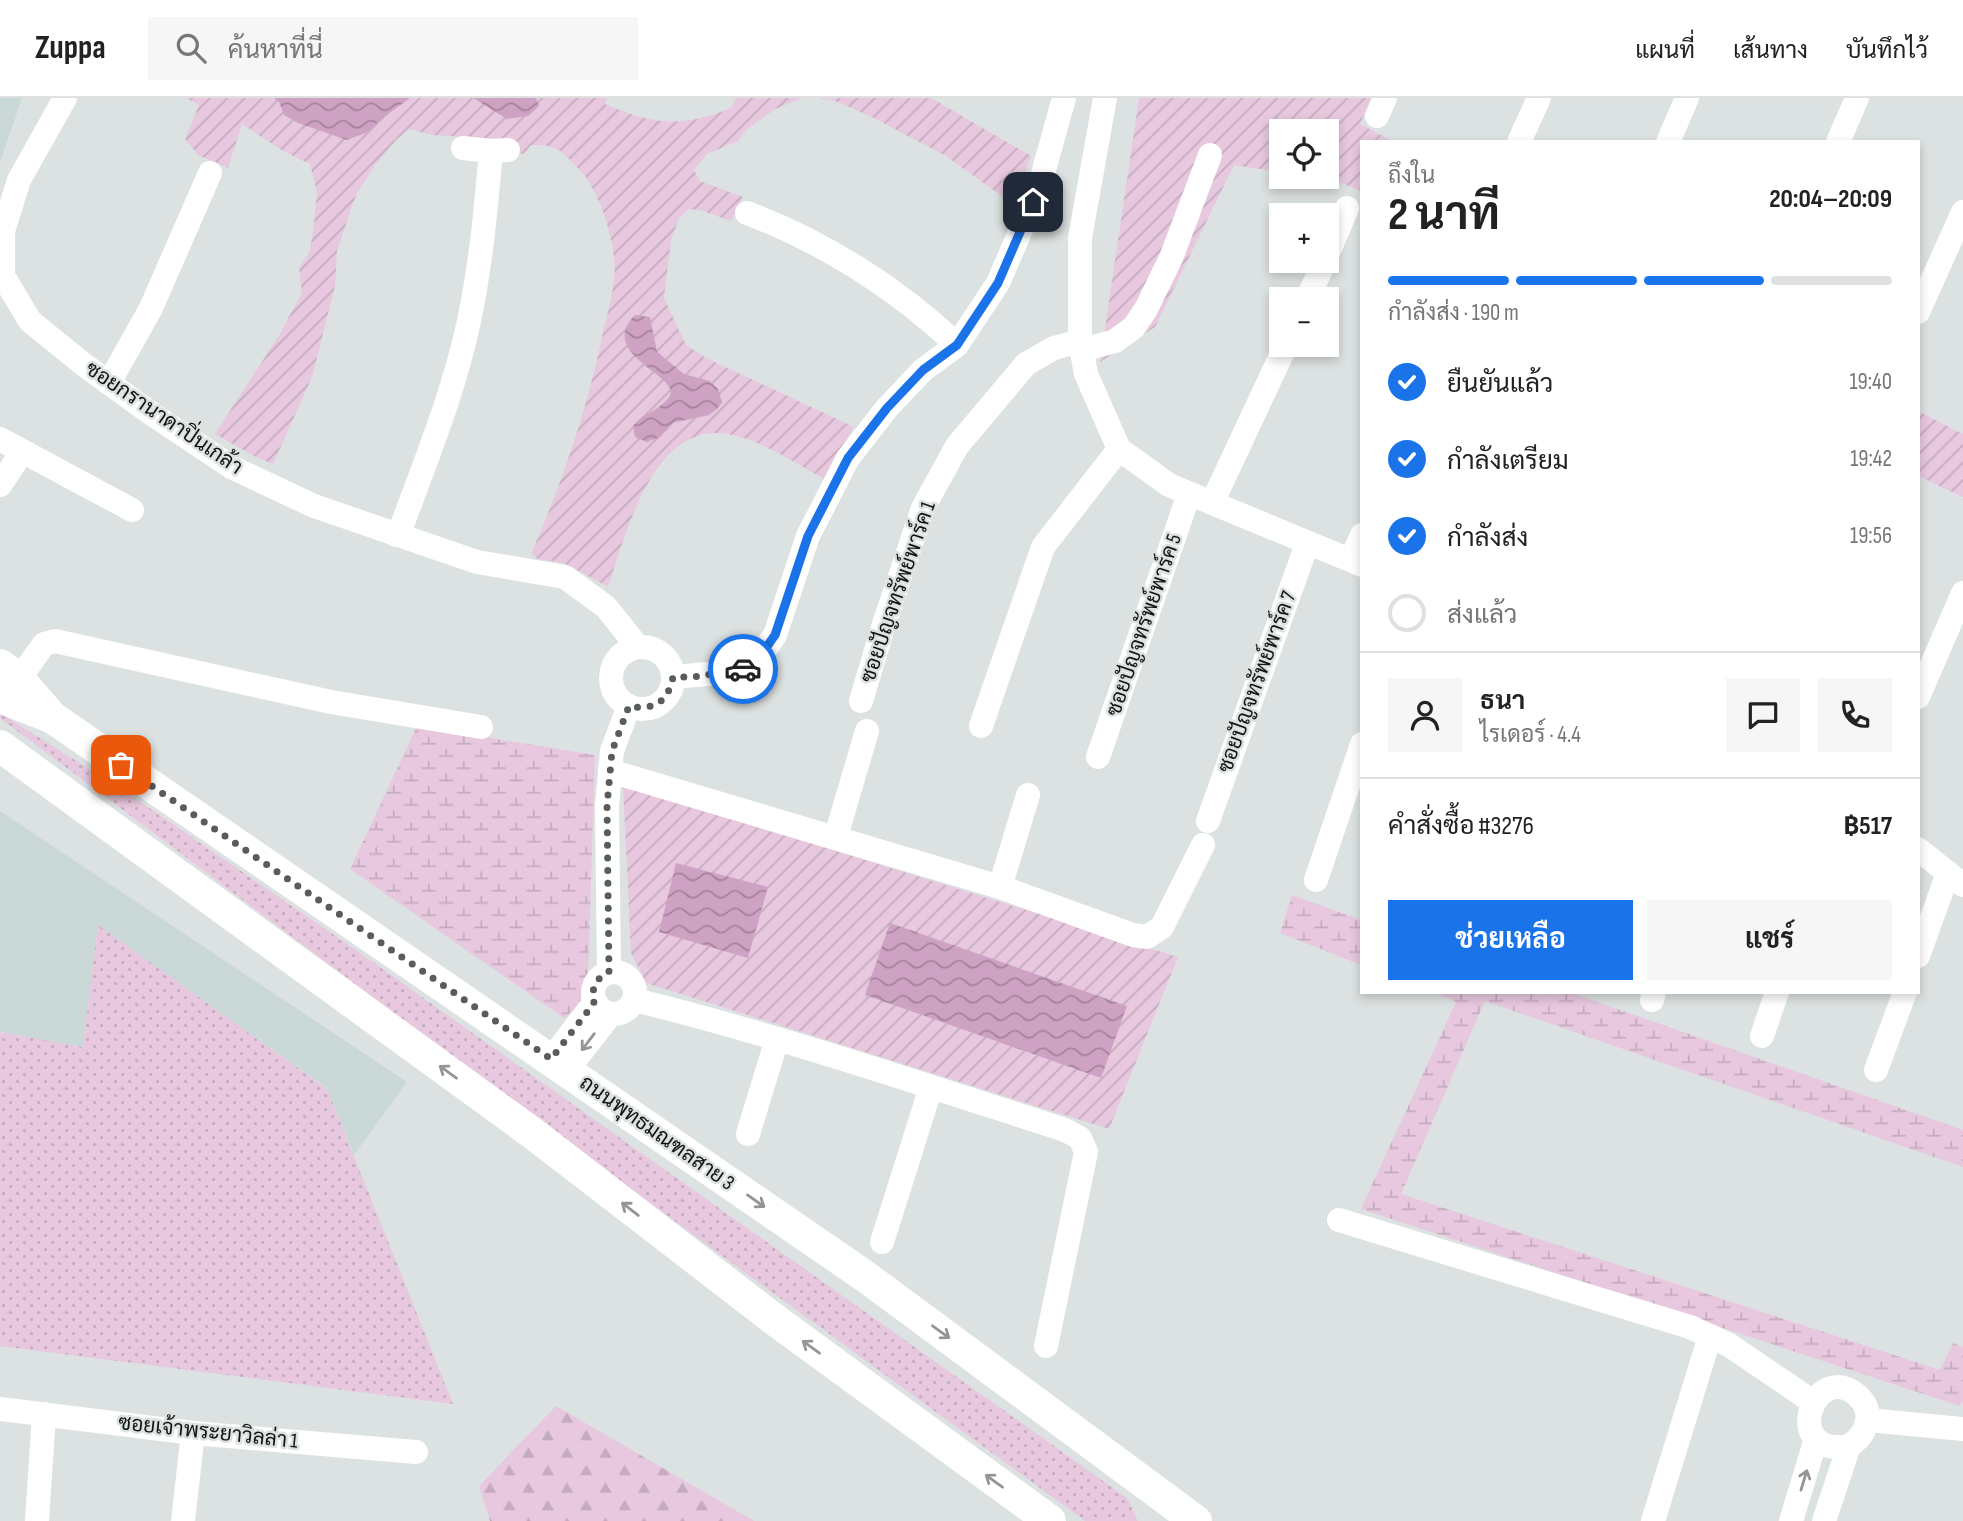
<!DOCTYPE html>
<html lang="th">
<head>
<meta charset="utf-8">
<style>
	:root { --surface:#fff; --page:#f6f6f6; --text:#222; --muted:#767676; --line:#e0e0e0; --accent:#1a73e8 }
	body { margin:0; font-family:"Sofia Sans Condensed",Sarabun,sans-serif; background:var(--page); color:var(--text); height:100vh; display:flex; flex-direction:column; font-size:26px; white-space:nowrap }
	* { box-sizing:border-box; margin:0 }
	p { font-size:23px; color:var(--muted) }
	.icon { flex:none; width:38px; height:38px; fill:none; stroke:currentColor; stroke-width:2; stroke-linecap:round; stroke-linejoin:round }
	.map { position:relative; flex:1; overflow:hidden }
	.drawer { position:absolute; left:1360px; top:42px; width:560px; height:854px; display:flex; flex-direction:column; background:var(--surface); border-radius:0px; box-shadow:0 4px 10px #0003 }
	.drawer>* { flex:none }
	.buttons { position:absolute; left:1269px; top:21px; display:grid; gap:14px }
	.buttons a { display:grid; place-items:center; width:70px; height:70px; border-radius:0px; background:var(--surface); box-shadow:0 4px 10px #0003; font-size:35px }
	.pin { position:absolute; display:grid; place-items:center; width:60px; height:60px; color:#fff; margin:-30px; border-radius:14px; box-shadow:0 4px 10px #0006 }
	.courier { position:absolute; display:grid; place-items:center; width:70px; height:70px; margin:-35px; border:5px solid #1a73e8; border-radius:50%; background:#fff; color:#222; box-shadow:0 2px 9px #0007 }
	.head em { font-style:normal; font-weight:700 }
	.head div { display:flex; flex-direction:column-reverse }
	.head { display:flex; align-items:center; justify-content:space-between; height:119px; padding:0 28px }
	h1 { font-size:46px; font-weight:700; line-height:52px }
	.bar { display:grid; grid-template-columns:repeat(4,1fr); gap:10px 7px; align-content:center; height:84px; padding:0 28px }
	.bar i { height:9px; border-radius:5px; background:var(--line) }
	.bar .on { background:var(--accent) }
	.bar p { grid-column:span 4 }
	.line { display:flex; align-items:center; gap:18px; padding:0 28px; border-top:2px solid var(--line) }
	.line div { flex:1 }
	.round { display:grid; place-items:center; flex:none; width:74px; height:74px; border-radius:0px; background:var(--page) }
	ol { padding:0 28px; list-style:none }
	li { display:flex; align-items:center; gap:21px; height:77px }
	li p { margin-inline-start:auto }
	li .icon { padding:7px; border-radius:50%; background:var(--accent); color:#fff; stroke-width:4 }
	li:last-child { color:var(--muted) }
	li i { width:38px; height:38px; border:4px solid var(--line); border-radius:50% }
	.button { display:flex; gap:14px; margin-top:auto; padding:14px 28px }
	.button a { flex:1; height:80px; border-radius:0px; background:var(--accent); color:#fff; font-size:28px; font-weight:700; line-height:80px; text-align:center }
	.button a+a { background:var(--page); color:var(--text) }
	header { display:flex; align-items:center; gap:42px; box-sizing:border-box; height:98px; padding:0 35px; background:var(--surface); border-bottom:2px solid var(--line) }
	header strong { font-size:33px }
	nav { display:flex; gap:38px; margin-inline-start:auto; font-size:24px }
	.search { width:490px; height:63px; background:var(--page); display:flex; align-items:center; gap:18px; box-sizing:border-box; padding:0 24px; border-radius:0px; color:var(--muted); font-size:26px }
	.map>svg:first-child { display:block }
	.built { fill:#cad9d7 }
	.grass { fill:url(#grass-dots) }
	.forest { fill:url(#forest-firs) }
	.wetland { fill:url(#wetland-marsh) }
	.garden { fill:url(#garden-furrows) }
	.water { fill:url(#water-waves) }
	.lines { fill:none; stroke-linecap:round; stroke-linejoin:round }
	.minor { stroke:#fff; stroke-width:24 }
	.major { stroke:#fff; stroke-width:32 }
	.oneway { stroke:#949595 }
	.done { stroke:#595c5c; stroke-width:7; stroke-dasharray:0 12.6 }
	.route { stroke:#1a73e8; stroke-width:9 }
	.labels { text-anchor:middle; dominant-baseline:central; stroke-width:5; stroke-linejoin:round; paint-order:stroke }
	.street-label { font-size:21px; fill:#121414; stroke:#dce2e1 }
</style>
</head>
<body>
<header>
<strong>Zuppa</strong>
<div class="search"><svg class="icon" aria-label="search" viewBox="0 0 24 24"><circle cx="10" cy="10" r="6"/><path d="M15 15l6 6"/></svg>ค้นหาที่นี่</div>
<nav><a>แผนที่</a><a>เส้นทาง</a><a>บันทึกไว้</a></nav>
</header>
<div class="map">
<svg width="1963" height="1423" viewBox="0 0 1963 1423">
	<defs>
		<pattern id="grass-dots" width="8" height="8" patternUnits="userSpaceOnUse" patternTransform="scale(1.75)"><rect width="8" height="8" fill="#e7c8de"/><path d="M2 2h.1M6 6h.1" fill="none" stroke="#c5abbe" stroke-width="1.8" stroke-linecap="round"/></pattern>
		<pattern id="forest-firs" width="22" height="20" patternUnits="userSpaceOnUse" patternTransform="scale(1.75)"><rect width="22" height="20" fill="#e7c8de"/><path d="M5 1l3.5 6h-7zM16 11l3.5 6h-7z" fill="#c5abbe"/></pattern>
		<pattern id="wetland-marsh" width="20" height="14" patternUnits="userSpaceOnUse" patternTransform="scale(1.75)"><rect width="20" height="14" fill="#e7c8de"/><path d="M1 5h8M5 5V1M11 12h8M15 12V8" fill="none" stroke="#c5abbe"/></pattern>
		<pattern id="garden-furrows" width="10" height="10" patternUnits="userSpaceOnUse" patternTransform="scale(1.75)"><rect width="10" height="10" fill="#e7c8de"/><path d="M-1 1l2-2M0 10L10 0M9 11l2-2" fill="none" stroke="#c5abbe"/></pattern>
		<pattern id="water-waves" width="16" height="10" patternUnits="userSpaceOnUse" patternTransform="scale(1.75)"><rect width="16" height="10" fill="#cea2c3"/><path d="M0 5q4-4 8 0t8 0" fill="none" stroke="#a6839d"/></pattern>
	</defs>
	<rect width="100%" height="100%" fill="#dce2e1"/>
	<g class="built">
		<polygon points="0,0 22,0 0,65"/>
		<polygon points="0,713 407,984 354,1057 327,990 98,828 83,949 0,934"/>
	</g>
	<g class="grass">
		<polygon points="0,615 126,694 353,850 1127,1400 1138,1423 1085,1423 557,1037 0,620"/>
		<polygon points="98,827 327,991 453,1306 0,1248 0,934 83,949"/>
	</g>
	<polygon class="forest" points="556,1308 754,1423 490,1423 479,1388"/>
	<g class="wetland">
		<polygon points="417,628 595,657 588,878 582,889 580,907 564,920 350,771"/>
		<polygon points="1292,797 1361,822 1361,867 1280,835"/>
		<polygon points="1433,894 1569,894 1963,1032 1963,1069 1485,903 1401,1096 1940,1272 1953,1245 1963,1249 1963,1302 1960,1308 1361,1111 1456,904"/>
	</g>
	<g class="garden">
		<path d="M186 0H607L605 6C653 27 681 30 731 10L736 0H803L775 11 746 32 738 43 707 56 694 72 700 83 743 99 731 123 700 112 689 111 679 120 671 142 664 200 686 247 706 260 854 329 824 381C794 364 750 335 716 335 650 335 625 439 608 489L564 465 538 461 531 456C563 382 585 318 602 239 606 220 612 201 614 181 618 150 601 95 580 72 562 54 558 46 531 47L525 55 516 57 497 41 432 37 409 31 396 42 375 67 356 97 337 153 335 188 312 279 273 366 254 358 215 336 278 239 302 195 299 170 310 153 314 125 317 94 310 66 283 53 242 26 228 70 198 57 185 41 199 7Z"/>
		<polygon points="819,0 931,0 1031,58 1014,107 946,58 874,20 833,2"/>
		<polygon points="1139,0 1371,0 1360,26 1394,44 1362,44 1361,93 1329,80 1318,79 1326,79 1326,33 1281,33 1281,74 1234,67 1155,229 1100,264"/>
		<polygon points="1918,313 1963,336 1963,399 1918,378"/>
		<polygon points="623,687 1178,859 1109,1031 646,885 631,855"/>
	</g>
	<g class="water">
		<polygon points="274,0 410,0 380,22 368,34 347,42 298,25 284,17 279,4"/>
		<polygon points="473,0 536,0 539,8 528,18 507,21"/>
		<path d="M635 217 650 219 657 254 684 276 710 283 718 291 722 304 717 311 709 317 672 325 660 339 647 344 635 339 633 328C643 315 663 311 670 297 680 278 596 256 635 217Z"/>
		<polygon points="676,765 768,789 748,860 659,834"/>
		<polygon points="890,825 1127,908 1101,980 865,897"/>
	</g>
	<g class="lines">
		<g class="minor">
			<polyline points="65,0 19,82 3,133 3,178 30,223 83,266 149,314 233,370 314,408 477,464 565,479 606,509 638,549"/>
			<polyline points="1105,0 1080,140 1080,243 1086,276 1119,351 1169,387 1362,467"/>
			<polyline points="1377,18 1385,0"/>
			<polyline points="1519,44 1539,0"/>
			<polyline points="1668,44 1687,0"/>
			<polyline points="1838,44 1857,0"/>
			<polyline points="463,50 491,53 508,52"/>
			<path d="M747 115C824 144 897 190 957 247"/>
			<polyline points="1326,160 1347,110"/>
			<polyline points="1307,201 1325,163"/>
			<polyline points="1918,214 1963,114"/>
			<polyline points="1082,252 1115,243 1134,229 1146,211 1171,160 1210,57"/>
			<polyline points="109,285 151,210 210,75"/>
			<polyline points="0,341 132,412"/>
			<polyline points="0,387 22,354"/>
			<polyline points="1212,405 1286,247"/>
			<path d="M396 437 401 430C426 362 454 294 469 223 481 166 486 110 491 53"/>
			<polyline points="1351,462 1362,437"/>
			<circle cx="642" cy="580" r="31"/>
			<polyline points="673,579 741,573 761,557 775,537 808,438 848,360 887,310 923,272 957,247 998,185 1039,90 1064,0"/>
			<polyline points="19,581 44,546 55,543 331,604 481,629"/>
			<polyline points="1918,599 1963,495"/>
			<polyline points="861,603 883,529 923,410 957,348 1026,266 1054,250 1080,243"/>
			<polyline points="981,628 1043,449 1119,351"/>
			<polyline points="1098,659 1189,396"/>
			<polyline points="610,673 1000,789 1133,837 1147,839 1162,829 1203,747"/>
			<polyline points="1208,723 1307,446"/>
			<polyline points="836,738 867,633"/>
			<polyline points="1918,751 1963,787"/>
			<polyline points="1316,782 1362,646"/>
			<polyline points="1000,789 1028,697"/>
			<polyline points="1918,858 1948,775"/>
			<circle cx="614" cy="895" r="21"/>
			<polyline points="609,874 607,708 612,653 629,608"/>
			<path d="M635 902C780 938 922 986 1065 1032L1080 1040 1086 1054 1046 1248"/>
			<polyline points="1652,902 1654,894"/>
			<polyline points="1762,938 1777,894"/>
			<polyline points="551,961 594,905"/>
			<polyline points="567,972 610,917"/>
			<polyline points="1876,972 1905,894"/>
			<polyline points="748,1036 777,941"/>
			<polyline points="1339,1122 1690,1229 1729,1247 1813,1304"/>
			<polyline points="882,1144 931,989"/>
			<polyline points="0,1311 193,1335 416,1354"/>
			<polyline points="1868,1322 1963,1331"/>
			<polyline points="37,1423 44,1316"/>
			<polyline points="183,1423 193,1335"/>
			<polyline points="1653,1423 1710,1238"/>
			<polyline points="1791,1423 1816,1341"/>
			<path d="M1824 1423 1849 1348C1866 1337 1876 1315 1858 1298 1814 1259 1779 1360 1849 1348"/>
		</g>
		<g class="major">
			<polyline points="0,567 19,581 50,617"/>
			<polyline points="0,599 53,620 866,1179 1196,1423"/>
			<polyline points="0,648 535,1037 775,1222 1050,1423"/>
		</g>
	</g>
	<defs><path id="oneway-shaft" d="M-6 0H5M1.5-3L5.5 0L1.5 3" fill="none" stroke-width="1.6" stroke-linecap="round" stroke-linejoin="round" transform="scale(1.75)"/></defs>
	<g class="oneway">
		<use href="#oneway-shaft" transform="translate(588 944) rotate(127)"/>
		<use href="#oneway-shaft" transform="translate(448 974) rotate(-144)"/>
		<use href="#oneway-shaft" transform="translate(756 1103) rotate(35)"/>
		<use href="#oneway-shaft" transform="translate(630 1111) rotate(-142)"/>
		<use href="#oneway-shaft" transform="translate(941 1234) rotate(36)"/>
		<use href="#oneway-shaft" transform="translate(811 1249) rotate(-144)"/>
		<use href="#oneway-shaft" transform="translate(1804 1382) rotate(-73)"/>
		<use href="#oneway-shaft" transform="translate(994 1383) rotate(-144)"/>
	</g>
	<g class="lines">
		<path class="done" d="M121 667 551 961 594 905C591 890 595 881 609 874L607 708 612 653 629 608C654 613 668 604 673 579H693L743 571"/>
		<polyline class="route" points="743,571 761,557 775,537 808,438 848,360 887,310 923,272 957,247 998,185 1033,104"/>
	</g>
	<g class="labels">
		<g class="street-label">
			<text transform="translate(164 320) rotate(34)">ซอยกรานาดาปิ่นเกล้า</text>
			<text transform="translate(898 494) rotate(-71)">ซอยปัญจทรัพย์พาร์ค 1</text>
			<text transform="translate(1144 527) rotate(-71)">ซอยปัญจทรัพย์พาร์ค 5</text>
			<text transform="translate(1257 584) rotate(-70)">ซอยปัญจทรัพย์พาร์ค 7</text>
			<text transform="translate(657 1035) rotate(35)">ถนนพุทธมณฑลสาย 3</text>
			<text transform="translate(208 1334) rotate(6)">ซอยเจ้าพระยาวิลล่า 1</text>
		</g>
	</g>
</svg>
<div class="buttons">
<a><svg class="icon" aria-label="locate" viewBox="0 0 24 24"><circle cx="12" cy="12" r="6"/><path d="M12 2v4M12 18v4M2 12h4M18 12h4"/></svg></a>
<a>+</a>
<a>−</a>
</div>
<div class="pin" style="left:121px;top:667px;background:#ea580c"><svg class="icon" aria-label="bag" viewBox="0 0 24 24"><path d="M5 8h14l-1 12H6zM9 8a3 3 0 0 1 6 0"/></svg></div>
<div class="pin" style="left:1033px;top:104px;background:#1f2937"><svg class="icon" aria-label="home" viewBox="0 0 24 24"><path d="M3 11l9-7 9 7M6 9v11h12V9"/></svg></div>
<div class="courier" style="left:743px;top:571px"><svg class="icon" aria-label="car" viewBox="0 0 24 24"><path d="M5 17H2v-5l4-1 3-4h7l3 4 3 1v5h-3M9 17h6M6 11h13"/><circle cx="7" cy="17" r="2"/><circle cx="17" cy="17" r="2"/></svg></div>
<section class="drawer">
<div class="head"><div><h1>2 นาที</h1><p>ถึงใน</p></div><em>20:04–20:09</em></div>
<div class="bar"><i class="on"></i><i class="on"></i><i class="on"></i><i></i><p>กำลังส่ง · 190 m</p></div>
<ol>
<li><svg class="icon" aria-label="check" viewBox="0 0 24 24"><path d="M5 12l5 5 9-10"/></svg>ยืนยันแล้ว<p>19:40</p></li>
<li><svg class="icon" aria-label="check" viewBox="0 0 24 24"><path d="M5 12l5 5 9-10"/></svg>กำลังเตรียม<p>19:42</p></li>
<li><svg class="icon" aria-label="check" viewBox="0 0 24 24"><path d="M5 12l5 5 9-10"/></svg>กำลังส่ง<p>19:56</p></li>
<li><i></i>ส่งแล้ว</li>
</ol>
<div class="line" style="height:126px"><a class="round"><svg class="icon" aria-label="person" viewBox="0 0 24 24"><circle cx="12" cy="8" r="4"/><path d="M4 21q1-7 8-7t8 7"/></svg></a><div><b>ธนา</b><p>ไรเดอร์ · 4.4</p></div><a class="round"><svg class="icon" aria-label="chat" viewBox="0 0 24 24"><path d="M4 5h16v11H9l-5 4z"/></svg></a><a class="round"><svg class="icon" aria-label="phone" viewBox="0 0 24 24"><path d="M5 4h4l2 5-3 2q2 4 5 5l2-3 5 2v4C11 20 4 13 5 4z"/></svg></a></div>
<div class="line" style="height:91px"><div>คำสั่งซื้อ #3276</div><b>฿517</b></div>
<div class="button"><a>ช่วยเหลือ</a><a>แชร์</a></div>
</section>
</div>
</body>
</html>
